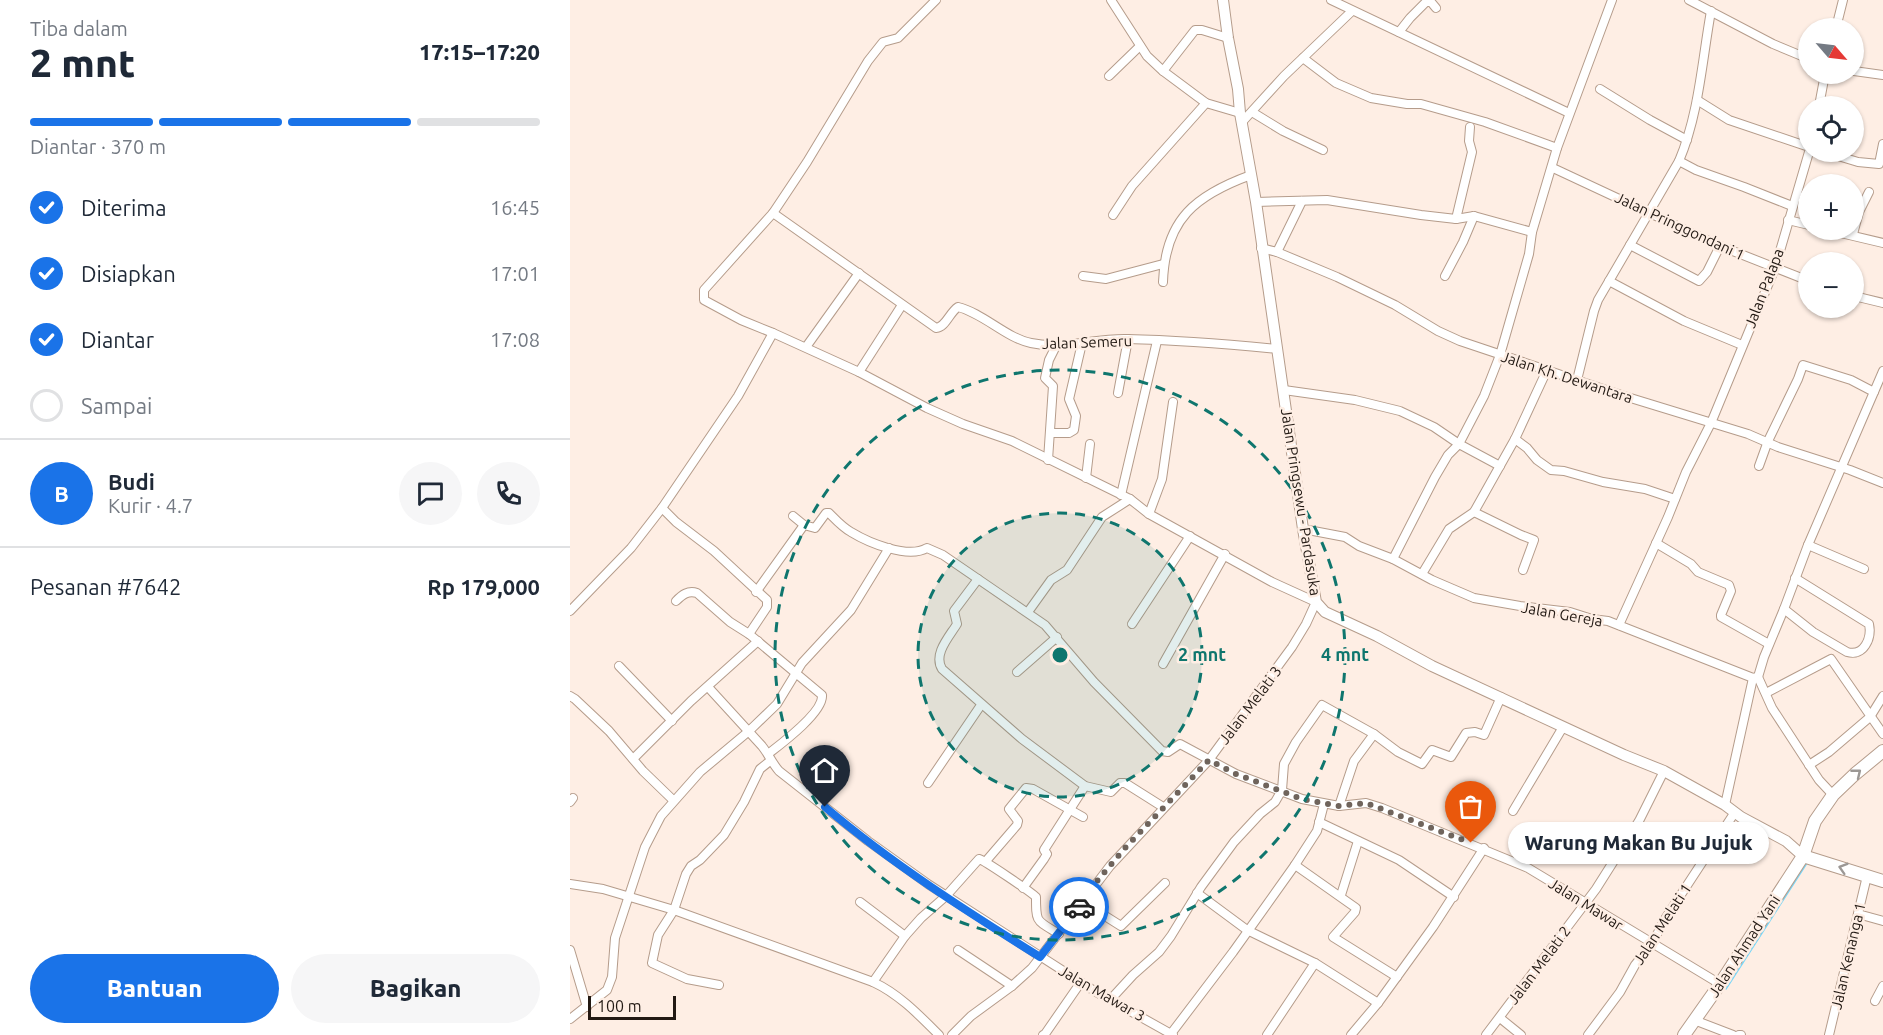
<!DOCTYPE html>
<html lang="id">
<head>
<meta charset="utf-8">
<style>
	:root { --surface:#fff; --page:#f6f6f7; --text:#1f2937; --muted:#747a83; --line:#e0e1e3; --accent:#1a73e8 }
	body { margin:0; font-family:Ubuntu,sans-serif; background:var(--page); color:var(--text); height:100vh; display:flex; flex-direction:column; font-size:22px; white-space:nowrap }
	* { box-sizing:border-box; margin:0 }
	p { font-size:20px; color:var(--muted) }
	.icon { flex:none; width:33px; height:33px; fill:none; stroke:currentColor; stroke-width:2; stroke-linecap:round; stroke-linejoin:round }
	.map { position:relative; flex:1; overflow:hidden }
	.panel { display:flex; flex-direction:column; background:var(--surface); width:570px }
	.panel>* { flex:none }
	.needle { width:39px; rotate:118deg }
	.fabs { position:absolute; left:1228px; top:18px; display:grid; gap:12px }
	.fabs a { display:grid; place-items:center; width:66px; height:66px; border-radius:50%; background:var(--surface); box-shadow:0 2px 4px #0004; font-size:30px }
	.scale { position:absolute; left:18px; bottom:15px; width:88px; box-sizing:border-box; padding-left:6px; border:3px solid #221913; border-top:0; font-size:16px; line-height:21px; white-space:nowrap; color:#221913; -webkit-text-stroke:4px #feeee4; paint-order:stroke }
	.pin { position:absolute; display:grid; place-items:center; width:51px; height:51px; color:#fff; margin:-62px -26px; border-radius:50% 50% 50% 0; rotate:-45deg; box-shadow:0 0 6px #0007 }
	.pin .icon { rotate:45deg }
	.courier { position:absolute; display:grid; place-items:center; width:60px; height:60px; margin:-30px; border:4px solid #1a73e8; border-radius:50%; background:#fff; color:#222; box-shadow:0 2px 8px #0007 }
	.bubble { position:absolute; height:42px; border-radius:21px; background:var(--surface); box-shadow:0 2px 4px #0004; font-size:20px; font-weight:800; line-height:42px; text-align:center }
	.head em { font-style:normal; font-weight:800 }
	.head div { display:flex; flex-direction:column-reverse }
	.head { display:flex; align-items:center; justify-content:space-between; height:102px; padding:0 30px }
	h1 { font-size:39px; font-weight:800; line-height:45px }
	.bar { display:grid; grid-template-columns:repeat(4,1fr); gap:9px 6px; align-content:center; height:72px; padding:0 30px }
	.bar i { height:8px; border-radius:4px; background:var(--line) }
	.bar .active { background:var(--accent) }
	.bar p { grid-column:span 4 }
	.line { display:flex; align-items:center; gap:15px; padding:0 30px; border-top:2px solid var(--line) }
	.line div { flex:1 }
	.round { display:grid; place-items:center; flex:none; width:63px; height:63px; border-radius:32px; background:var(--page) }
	ol { padding:0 30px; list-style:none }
	li { display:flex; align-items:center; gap:18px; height:66px }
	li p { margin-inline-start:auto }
	li .icon { padding:6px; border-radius:50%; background:var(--accent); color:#fff; stroke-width:4 }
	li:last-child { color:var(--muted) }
	li i { width:33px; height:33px; border:3px solid var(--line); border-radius:50% }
	.button { display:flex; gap:12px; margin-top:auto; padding:12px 30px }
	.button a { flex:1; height:69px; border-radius:36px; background:var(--accent); color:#fff; font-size:24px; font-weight:800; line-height:69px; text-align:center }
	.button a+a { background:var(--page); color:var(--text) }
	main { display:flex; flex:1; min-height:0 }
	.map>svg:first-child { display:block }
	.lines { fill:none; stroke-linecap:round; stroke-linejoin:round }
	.stream { stroke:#78d6f8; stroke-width:1.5 }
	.minor-casing { stroke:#b59c8b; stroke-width:10 }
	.major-casing { stroke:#b59c8b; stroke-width:12 }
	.highway-casing { stroke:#b59c8b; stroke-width:14 }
	.minor { stroke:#fff; stroke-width:8 }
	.major { stroke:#fff; stroke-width:10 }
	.highway { stroke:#fff; stroke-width:12 }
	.oneway { stroke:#9c9895 }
	.done { stroke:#6f645c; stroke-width:6; stroke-dasharray:0 10.8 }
	.route { stroke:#1a73e8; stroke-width:8 }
	.ring { fill:none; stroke:#0f766e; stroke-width:3; stroke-dasharray:10 8 }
	.labels { text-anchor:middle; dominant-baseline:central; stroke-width:5; stroke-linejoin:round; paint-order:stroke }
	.street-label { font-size:15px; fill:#221913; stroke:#feeee4 }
	.centre { fill:#0f766e; stroke:#feeee4; stroke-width:3 }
	.ring-label { font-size:18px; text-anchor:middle; font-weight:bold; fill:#0f766e; stroke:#feeee4; stroke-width:5; stroke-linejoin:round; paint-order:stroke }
</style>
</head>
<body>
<main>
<section class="panel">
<div class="head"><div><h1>2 mnt</h1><p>Tiba dalam</p></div><em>17:15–17:20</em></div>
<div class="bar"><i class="active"></i><i class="active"></i><i class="active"></i><i></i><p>Diantar · 370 m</p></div>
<ol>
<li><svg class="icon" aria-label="check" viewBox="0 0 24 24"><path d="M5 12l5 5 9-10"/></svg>Diterima<p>16:45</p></li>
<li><svg class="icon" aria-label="check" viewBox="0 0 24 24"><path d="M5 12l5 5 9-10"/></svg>Disiapkan<p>17:01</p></li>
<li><svg class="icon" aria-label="check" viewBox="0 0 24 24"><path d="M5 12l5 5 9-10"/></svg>Diantar<p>17:08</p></li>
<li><i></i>Sampai</li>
</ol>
<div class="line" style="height:108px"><b class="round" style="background:var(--accent);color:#fff">B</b><div><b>Budi</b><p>Kurir · 4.7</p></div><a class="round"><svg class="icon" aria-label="chat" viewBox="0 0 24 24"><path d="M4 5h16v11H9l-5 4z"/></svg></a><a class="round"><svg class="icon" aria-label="phone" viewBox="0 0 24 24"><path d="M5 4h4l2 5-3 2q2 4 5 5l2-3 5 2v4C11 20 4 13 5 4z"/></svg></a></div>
<div class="line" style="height:78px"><div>Pesanan #7642</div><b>Rp 179,000</b></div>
<div class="button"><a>Bantuan</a><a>Bagikan</a></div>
</section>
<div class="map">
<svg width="1313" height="1035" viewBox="0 0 1313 1035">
	<rect width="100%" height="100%" fill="#feeee4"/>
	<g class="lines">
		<polyline class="stream" points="1156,989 1237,863"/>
		<g class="minor-casing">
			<g id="minor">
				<polyline points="366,0 328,38 313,42 298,61 237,162 203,213 134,290 134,300 171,320 203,333 289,372 357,408 393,424 442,441 560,499 579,514 702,582 746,602 736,624 722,647 639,760 540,866 462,968 442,986 401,1016 382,1035"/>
				<polyline points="541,0 577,56 593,71 636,103 670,113"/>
				<polyline points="761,0 999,113"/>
				<polyline points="1119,0 1203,44 1239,59"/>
				<polyline points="1266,28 1273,0"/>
				<polyline points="829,32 840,18 856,2 861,2 866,8"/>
				<polyline points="733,58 766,83 801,98 837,104 851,104 915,122 987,148"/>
				<polyline points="593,71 625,30 632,30 658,38"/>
				<polyline points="1284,71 1313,75"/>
				<polyline points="539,76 570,46"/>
				<polyline points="1030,89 1080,120 1117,140"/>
				<polyline points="1127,100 1159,120 1239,147"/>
				<polyline points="1249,106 1255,74"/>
				<polyline points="682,112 713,131 753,150"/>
				<polyline points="673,121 714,76 782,11"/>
				<polyline points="1255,152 1288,162 1309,164 1313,144"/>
				<polyline points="1109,161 1126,170 1174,187 1222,206"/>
				<polyline points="983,168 1150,246 1239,281"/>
				<polyline points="686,202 757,200 851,215 886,219 904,216 962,232"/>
				<path d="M203 213 366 328C376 327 379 313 388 307 413 313 436 338 461 343 493 350 525 338 557 339 607 340 657 344 707 349"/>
				<polyline points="543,215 562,186 636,103"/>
				<polyline points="886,219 902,152 899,141 900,127"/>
				<polyline points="1218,220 1239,225"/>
				<polyline points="1258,230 1313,243"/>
				<polyline points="1283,234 1289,212 1299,192"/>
				<polyline points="1060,245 1129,281 1137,272 1150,246"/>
				<polyline points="691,248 707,252 767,277 825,305 868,331 890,341 1054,396 1178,434 1208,447 1280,470 1313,483"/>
				<polyline points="707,252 732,201"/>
				<polyline points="513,276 536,279 593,264"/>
				<polyline points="875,276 893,242 904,216"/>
				<polyline points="1039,281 1114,321 1172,345"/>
				<path d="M593 282C595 219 626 195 681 175"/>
				<polyline points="1284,296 1313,303"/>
				<polyline points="236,347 289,273"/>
				<polyline points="289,372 332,305"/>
				<path d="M1007 380 1024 311 1028 300 1109 161C1129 114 1132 61 1141 11"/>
				<polyline points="714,390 785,400 830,411 864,427 889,444 930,466"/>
				<polyline points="548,393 558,339"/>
				<polyline points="480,433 499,433 504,430 506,416 499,399 512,343"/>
				<polyline points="945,439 957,448 967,460 981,470 994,471 1033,482 1075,489 1105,499"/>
				<polyline points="478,460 483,386 475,378 479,360 487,344"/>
				<polyline points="1189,466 1198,441 1228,379 1233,365 1281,380 1304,392"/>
				<polyline points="516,478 520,444"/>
				<polyline points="551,495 587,341"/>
				<polyline points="92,508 106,522 144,551 197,600 197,607 179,634"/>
				<polyline points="904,512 951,535 964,540 953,570"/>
				<polyline points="579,514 592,479 603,402"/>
				<path d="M223 516 234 525 245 528 256 513H259C266 520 272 527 281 532 299 543 338 559 357 548L373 555 475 625 524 682 592 751 598 752 610 744 666 774 732 799 769 806 796 803 812 808 958 868 1150 984"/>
				<polyline points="733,529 775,537 789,546 823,559 862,580 904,598 950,606 1000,612 1022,619 1038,621 1183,678 1188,677"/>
				<polyline points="1086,543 1121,564 1128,572 1159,585 1161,591 1151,615 1151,617 1199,644"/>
				<polyline points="1238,545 1294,569"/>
				<polyline points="823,559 865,477 878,455 889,444 914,396 930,355 959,254 962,232 987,148 1042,0"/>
				<polyline points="852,574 879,529 904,512 945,439 977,370"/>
				<path d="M408 579 384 611 387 624C379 637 363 654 372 669L452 739 515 786 541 792 550 783H555L593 807"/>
				<polyline points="186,592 234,525"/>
				<path d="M106 601C112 595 118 590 127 593L160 622 179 634 252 695C254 712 211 744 198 754"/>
				<path d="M1214 609 1243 632 1277 652C1294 657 1302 638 1299 624L1225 578"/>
				<polyline points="0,611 61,548 92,508 168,396 203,333"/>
				<polyline points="458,612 481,580 497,570 532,517 560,499"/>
				<polyline points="562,624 620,536"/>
				<polyline points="1049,625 1098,517 1116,472 1141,423 1205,268 1239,152"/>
				<polyline points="593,664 655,554"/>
				<polyline points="49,666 102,721"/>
				<polyline points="447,672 487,637"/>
				<polyline points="1188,677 1194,657 1214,609 1238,545 1313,371"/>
				<polyline points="1188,677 1202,708 1249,780 1263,795"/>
				<path d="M138 687 192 746C199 755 202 763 209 771L298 841 358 884 526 992 603 1035"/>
				<polyline points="1196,693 1261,659 1313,734"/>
				<polyline points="0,696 5,699 39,731 73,771 103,800"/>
				<polyline points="63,759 121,701 188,641"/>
				<polyline points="1239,765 1259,752 1300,717 1313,696"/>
				<polyline points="358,783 411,705"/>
				<polyline points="0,802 3,798"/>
				<polyline points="1155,805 1183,678"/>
				<polyline points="769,806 784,761 804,734"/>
				<polyline points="943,811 993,727"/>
				<polyline points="749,822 829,860 884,897"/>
				<polyline points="416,861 447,825 448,821 439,809 456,788 463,789 513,817"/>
				<polyline points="725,865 786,908 785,912 763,937 827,977"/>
				<path d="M0 884 33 889 104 910 303 982C329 994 349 1015 369 1035"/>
				<polyline points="453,888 474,859 477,854 474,850 515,786"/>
				<polyline points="627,893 677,930 745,963 808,1003"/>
				<polyline points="771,895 788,841"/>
				<polyline points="290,902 335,936"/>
				<polyline points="513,902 551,926 595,883"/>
				<polyline points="1288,914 1313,921"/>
				<polyline points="0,950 17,1007"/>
				<polyline points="388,950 442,986"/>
				<path d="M303 982 335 936 351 918 376 896 409 859C414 860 461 892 466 897 466 923 466 920 489 934"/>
				<polyline points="149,985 117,979 82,963 88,935 104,910 116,874 121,866 130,860 154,835 174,802 190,769 200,761"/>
				<polyline points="540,1000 563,975 589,952 601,936 631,887 664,842 690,814 705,802 712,790 714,764 726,742 752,705 804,734 828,752 852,764 862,750 881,757 896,733 905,732 914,735 931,697"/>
				<polyline points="1305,1001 1313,986"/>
				<polyline points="930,1018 951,1035"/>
				<polyline points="0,1019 37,990 42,977 45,938 75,847 91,816 130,772 179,731 207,704 232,663 281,610 319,548"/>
				<polyline points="1124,1020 1163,1035"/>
				<polyline points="473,1035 475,1034 511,982"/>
				<polyline points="600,1035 663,952 725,865 747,831 754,804"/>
				<polyline points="697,1035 745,963"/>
				<polyline points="781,1035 808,1003 863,927 914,848"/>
				<polyline points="916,1035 1026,889 1069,821 1094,771"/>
				<polyline points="1018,1035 1050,992 1065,965 1082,944 1095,919 1165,812"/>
				<polyline points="1169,1035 1171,1035"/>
				<polyline points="1259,1035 1297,876"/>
			</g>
		</g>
		<g class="major-casing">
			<polyline id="major" points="653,0 658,38 668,89 670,113 686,202 733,529 746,602 755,612 807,636 862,666 1054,755 1094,771 1155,805 1171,817 1216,841 1233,856"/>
		</g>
		<g class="highway-casing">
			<g id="highway">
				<polyline points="1233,856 1313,881"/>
				<polyline points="1114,1035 1150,984 1233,856 1245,821 1263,795 1285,774 1313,751"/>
			</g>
		</g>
		<use href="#minor" class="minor"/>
		<use href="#major" class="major"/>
		<use href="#highway" class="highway"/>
	</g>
	<defs><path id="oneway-chevron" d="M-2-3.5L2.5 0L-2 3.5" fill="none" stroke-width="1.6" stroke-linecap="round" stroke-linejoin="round" transform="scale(1.5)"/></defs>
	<g class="oneway">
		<use href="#oneway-chevron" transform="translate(1287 773) rotate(-39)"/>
		<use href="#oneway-chevron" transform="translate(1273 868) rotate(-163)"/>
	</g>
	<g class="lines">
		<polyline class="done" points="509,907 527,881 555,848 639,760 666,774 732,799 769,806 796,803 901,843"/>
		<path class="route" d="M255 807C321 863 396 911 470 957L509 907"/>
	</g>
	<circle cx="490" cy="655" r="142" fill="#0f766e" fill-opacity=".12"/>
	<g class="ring">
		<circle cx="490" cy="655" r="142"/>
		<circle cx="490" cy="655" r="285"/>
	</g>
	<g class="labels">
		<g class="street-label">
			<text transform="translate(1110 226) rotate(25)">Jalan Pringgondani 1</text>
			<text transform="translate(1194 288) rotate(-69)">Jalan Palapa</text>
			<text transform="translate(517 342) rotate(-2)">Jalan Semeru</text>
			<text transform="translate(997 377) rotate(18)">Jalan Kh. Dewantara</text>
			<text transform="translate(731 502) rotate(81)">Jalan Pringsewu - Pardasuka</text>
			<text transform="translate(992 614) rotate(10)">Jalan Gereja</text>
			<text transform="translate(680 705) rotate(-53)">Jalan Melati 3</text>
			<text transform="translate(1016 904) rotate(32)">Jalan Mawar</text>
			<text transform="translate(1092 924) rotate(-57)">Jalan Melati 1</text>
			<text transform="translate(1174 946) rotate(-57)">Jalan Ahmad Yani</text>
			<text transform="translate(1278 956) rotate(-77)">Jalan Kenanga 1</text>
			<text transform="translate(969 965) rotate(-53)">Jalan Melati 2</text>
			<text transform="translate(532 993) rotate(30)">Jalan Mawar 3</text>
		</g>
	</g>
	<circle cx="490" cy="655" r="9" class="centre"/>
	<g class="ring-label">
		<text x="632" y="661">2 mnt</text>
		<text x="775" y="661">4 mnt</text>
	</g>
</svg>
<div class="fabs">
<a><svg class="needle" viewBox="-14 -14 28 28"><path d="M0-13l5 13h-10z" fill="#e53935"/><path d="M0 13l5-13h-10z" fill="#747a83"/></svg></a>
<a><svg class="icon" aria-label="locate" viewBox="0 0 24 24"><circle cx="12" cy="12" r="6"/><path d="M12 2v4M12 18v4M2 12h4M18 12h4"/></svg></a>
<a>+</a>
<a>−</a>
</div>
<div class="scale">100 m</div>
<div class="pin" style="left:901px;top:843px;background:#ea580c"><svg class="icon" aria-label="bag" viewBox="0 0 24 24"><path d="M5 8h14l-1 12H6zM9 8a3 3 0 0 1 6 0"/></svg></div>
<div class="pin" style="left:255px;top:807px;background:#1f2937"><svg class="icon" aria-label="home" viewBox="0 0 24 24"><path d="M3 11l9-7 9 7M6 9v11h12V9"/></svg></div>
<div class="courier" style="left:509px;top:907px"><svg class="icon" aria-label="car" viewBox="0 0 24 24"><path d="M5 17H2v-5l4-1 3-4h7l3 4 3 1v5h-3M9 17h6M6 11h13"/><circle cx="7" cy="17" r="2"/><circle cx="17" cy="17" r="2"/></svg></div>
<div class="bubble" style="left:938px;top:822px;width:261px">Warung Makan Bu Jujuk</div>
</div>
</main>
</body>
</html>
